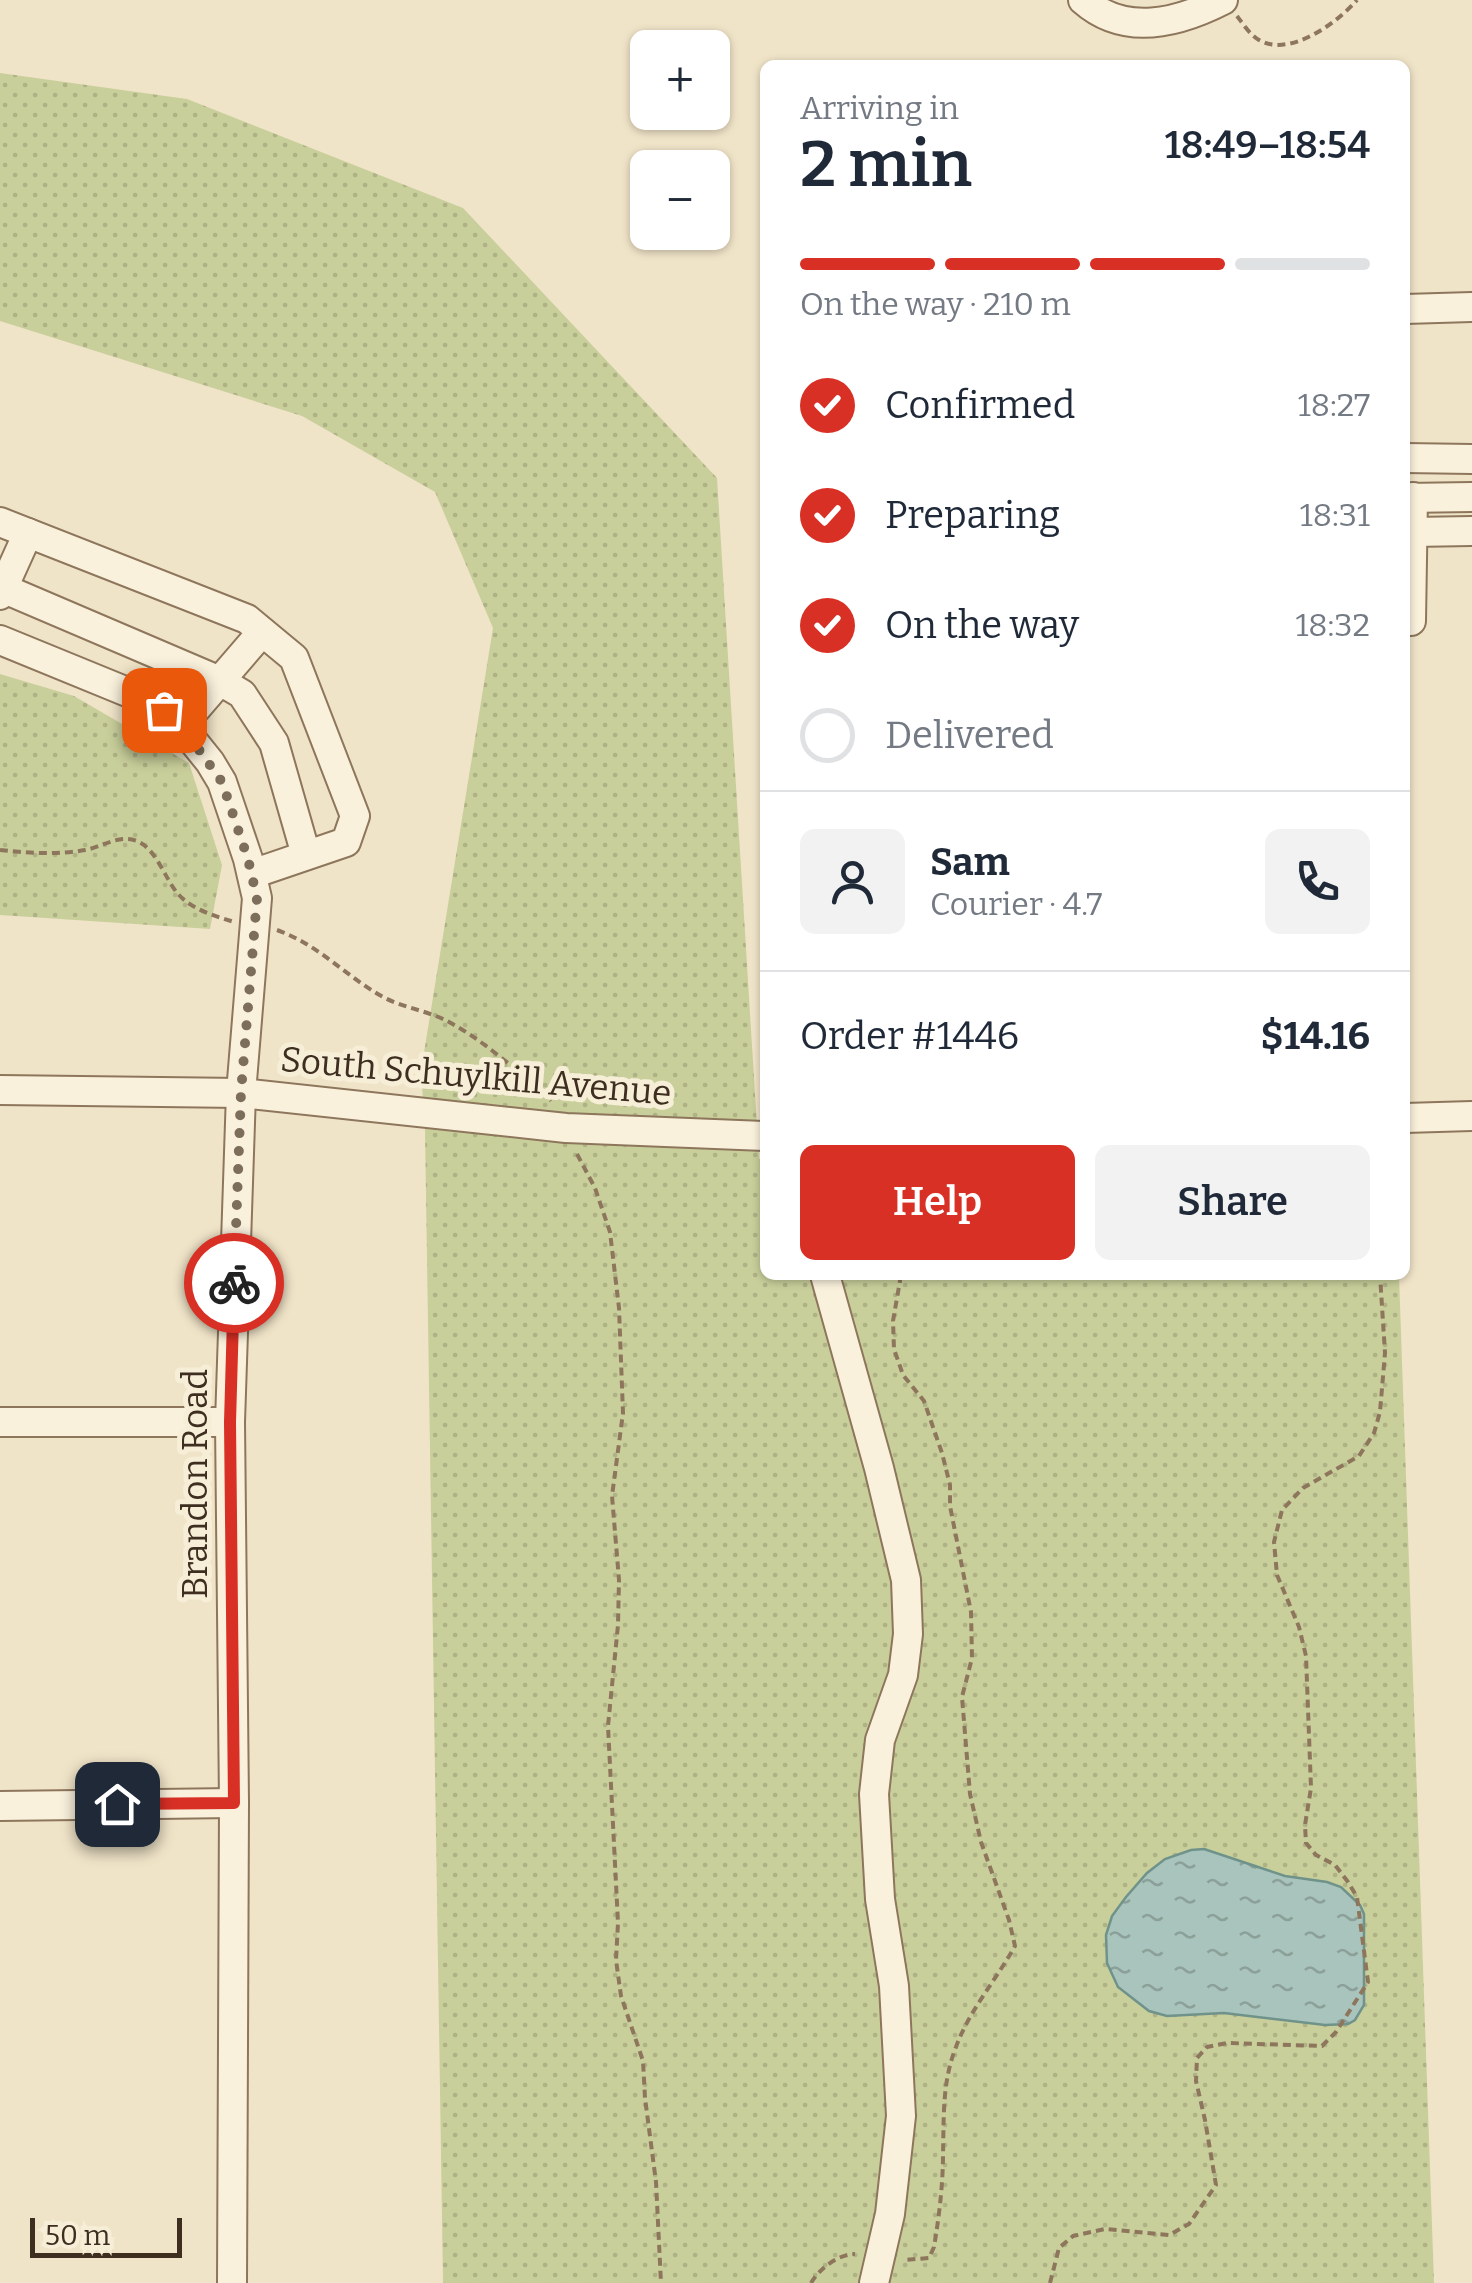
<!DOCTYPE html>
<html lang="en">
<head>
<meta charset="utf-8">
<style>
	:root { --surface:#fff; --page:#f2f2f3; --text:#1f2937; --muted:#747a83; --line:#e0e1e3; --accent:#d93025 }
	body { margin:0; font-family:Bitter,serif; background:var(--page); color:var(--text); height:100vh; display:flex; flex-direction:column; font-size:38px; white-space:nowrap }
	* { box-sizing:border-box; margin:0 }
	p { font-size:32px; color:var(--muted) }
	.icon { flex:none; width:55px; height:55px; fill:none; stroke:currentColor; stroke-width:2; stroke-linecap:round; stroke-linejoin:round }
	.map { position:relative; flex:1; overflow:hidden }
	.details { position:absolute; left:760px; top:60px; width:650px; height:1220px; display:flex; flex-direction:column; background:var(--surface); border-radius:15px; box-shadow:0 2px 8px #0004 }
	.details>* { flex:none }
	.tools { position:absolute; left:630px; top:30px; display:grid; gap:20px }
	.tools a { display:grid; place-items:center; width:100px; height:100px; border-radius:15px; background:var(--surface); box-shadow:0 2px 8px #0004; font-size:50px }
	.scale { position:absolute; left:30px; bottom:25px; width:152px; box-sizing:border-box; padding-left:10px; border:5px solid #3d2e20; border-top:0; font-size:28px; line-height:35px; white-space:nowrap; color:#3d2e20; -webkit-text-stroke:8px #f7eed8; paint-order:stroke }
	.pin { position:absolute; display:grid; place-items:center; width:85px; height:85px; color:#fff; margin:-42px; border-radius:20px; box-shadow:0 5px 15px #0006 }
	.courier { position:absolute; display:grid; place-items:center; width:100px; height:100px; margin:-50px; border:8px solid #d93025; border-radius:50%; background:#fff; color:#222; box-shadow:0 2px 12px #0007 }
	.overview em { font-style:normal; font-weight:600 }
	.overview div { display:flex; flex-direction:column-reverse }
	.overview { display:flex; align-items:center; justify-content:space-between; height:170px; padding:0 40px }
	h1 { font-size:65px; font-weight:600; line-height:75px }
	.bar { display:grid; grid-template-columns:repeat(4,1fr); gap:15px 10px; align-content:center; height:120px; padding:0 40px }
	.bar i { height:12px; border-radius:8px; background:var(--line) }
	.bar .on { background:var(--accent) }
	.bar p { grid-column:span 4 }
	.line { display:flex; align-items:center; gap:25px; padding:0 40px; border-top:2px solid var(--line) }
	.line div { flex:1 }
	.round { display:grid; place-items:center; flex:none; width:105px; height:105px; border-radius:15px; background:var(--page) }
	ol { padding:0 40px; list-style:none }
	li { display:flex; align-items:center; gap:30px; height:110px }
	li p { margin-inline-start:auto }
	li .icon { padding:10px; border-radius:50%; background:var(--accent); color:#fff; stroke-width:4 }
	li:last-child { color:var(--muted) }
	li i { width:55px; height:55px; border:5px solid var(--line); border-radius:50% }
	.action { display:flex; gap:20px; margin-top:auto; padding:20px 40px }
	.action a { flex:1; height:115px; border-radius:15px; background:var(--accent); color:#fff; font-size:40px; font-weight:600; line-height:115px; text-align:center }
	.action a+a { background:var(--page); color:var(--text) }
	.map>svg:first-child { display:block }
	.grass { fill:url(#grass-dots) }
	.water { fill:url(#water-ripples); stroke:#6f938a; stroke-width:2.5 }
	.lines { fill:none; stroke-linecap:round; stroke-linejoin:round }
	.minor-casing { stroke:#8d765c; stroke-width:32 }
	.path { stroke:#8d765c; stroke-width:4; stroke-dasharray:8 5; stroke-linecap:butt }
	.minor { stroke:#faf1dc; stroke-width:28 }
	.done { stroke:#7c6e5b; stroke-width:10; stroke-dasharray:0 18 }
	.route { stroke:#d93025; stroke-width:12 }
	.labels { text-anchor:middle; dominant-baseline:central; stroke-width:10; stroke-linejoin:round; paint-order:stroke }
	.street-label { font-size:35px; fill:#3d2e20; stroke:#f7eed8 }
</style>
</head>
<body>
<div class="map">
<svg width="1472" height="2283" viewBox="0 0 1472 2283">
	<defs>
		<pattern id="grass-dots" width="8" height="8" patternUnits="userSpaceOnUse" patternTransform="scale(2.5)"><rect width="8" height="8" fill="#c9cf9b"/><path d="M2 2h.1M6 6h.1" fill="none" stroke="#aeb285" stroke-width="1.8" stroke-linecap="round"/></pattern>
		<pattern id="water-ripples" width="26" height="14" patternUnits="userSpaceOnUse" patternTransform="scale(2.5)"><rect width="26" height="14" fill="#a9c4bc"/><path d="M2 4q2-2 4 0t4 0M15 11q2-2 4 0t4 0" fill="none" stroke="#8ba098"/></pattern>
	</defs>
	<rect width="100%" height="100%" fill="#f0e4c8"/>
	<g class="grass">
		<polygon points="0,73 187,99 463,208 717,478 759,1159 765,1159 765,1275 1399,1275 1434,2283 443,2283 425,1130 421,1071 493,628 435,492 302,416 0,321"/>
		<polygon points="0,674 74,696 189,763 222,865 210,929 0,915"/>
	</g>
	<polygon class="water" points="1204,1849 1285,1876 1327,1882 1341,1887 1360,1905 1364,1914 1364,2005 1355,2020 1348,2024 1325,2025 1224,2013 1167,2016 1149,2011 1118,1987 1107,1963 1106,1935 1112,1916 1126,1897 1147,1873 1165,1859 1191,1850"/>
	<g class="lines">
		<g class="minor-casing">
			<g id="minor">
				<path d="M1083 0C1125 37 1178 23 1223 0"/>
				<polyline points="1405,309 1472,307"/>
				<polyline points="1405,458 1472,459"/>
				<polyline points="1405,498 1472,497"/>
				<polyline points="0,522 247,619 294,658 355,816 346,842 252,874"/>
				<polyline points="1412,532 1472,531"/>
				<polyline points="0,587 220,681 242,694 274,743 306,855"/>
				<polyline points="0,595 28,533"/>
				<polyline points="1411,621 1413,497"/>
				<polyline points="0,640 142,698 164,710 181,726 210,762 222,782 248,859 257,898 241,1093 230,1422 234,1803 232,2283"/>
				<polyline points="181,726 262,632"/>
				<polyline points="0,1090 241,1093 566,1128 765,1136"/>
				<polyline points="1405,1118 1472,1116"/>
				<polyline points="825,1275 879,1468 906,1580 908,1634 903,1675 880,1740 874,1794 880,1899 894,1986 901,2116 890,2214 874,2283"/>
				<polyline points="0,1422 230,1422"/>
				<polyline points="0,1806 234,1803"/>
			</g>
		</g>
		<g class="path">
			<path d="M1237 16C1243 24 1250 35 1259 40 1290 58 1338 22 1357 0"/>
			<path d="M0 850C27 853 58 855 85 850 102 847 119 834 137 841 157 849 165 880 179 895 193 910 215 916 234 922"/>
			<path d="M277 930C321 946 345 976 383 997 404 1008 429 1011 449 1022 483 1040 513 1068 543 1092L551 1101"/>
			<polyline points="577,1154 595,1188 610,1232 619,1308 623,1413 612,1496 619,1580 618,1625 608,1726 618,1923 616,1960 621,1996 643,2061 645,2098 656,2182 661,2283"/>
			<path d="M901 1275 893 1321 894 1349 903 1375 924 1401 942 1453 950 1485V1506L971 1612 972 1658 962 1697 970 1794 981 1842 1009 1920 1015 1946C996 1980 969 2011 956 2047 942 2082 944 2117 943 2154 943 2185 939 2217 934 2247L929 2258 904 2260"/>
			<path d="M811 2283C819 2269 838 2254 855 2254"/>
			<polyline points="1050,2283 1059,2248 1073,2236 1105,2229 1169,2235 1189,2224 1216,2185 1205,2120 1196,2081 1197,2058 1207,2047 1227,2043 1322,2046 1336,2032 1368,1982 1357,1897 1348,1882 1335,1865 1316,1855 1306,1843 1305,1825 1311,1788 1306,1656 1299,1627 1277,1575 1274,1542 1282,1510 1303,1488 1359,1456 1374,1433 1380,1412 1385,1353 1380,1275"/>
		</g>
		<use href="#minor" class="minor"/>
	</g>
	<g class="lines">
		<polyline class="done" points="164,710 182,726 222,782 248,859 257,898 241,1092 234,1283"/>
		<polyline class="route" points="117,1804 234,1803 230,1422 234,1283"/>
	</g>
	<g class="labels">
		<g class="street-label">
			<text transform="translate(476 1076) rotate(5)">South Schuylkill Avenue</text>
			<text transform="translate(195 1484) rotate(-90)">Brandon Road</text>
		</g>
	</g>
</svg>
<div class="tools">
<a>+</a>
<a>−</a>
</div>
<div class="scale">50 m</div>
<div class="pin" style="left:164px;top:710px;background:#ea580c"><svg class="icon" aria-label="bag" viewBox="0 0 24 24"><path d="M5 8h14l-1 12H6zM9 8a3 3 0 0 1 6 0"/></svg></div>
<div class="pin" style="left:117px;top:1804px;background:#1f2937"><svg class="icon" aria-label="home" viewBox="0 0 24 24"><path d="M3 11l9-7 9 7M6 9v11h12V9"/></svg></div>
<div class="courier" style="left:234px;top:1283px"><svg class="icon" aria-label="bike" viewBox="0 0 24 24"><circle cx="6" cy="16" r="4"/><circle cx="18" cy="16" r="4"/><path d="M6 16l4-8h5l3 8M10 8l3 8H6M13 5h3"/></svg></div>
<section class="details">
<div class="overview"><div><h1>2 min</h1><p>Arriving in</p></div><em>18:49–18:54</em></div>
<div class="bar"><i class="on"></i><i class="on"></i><i class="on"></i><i></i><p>On the way · 210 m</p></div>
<ol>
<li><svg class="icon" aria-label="check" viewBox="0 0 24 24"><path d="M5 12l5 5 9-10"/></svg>Confirmed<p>18:27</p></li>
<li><svg class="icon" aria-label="check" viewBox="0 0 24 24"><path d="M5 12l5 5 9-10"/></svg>Preparing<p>18:31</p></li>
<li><svg class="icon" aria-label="check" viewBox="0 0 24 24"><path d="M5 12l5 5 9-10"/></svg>On the way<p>18:32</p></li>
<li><i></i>Delivered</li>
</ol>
<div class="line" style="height:180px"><a class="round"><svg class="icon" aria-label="person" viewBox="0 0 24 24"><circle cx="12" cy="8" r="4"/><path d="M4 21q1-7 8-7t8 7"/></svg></a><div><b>Sam</b><p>Courier · 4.7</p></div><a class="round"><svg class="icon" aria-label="phone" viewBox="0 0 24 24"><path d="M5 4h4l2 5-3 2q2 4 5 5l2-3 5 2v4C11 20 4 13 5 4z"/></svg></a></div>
<div class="line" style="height:130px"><div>Order #1446</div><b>$14.16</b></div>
<div class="action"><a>Help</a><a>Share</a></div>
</section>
</div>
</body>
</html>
